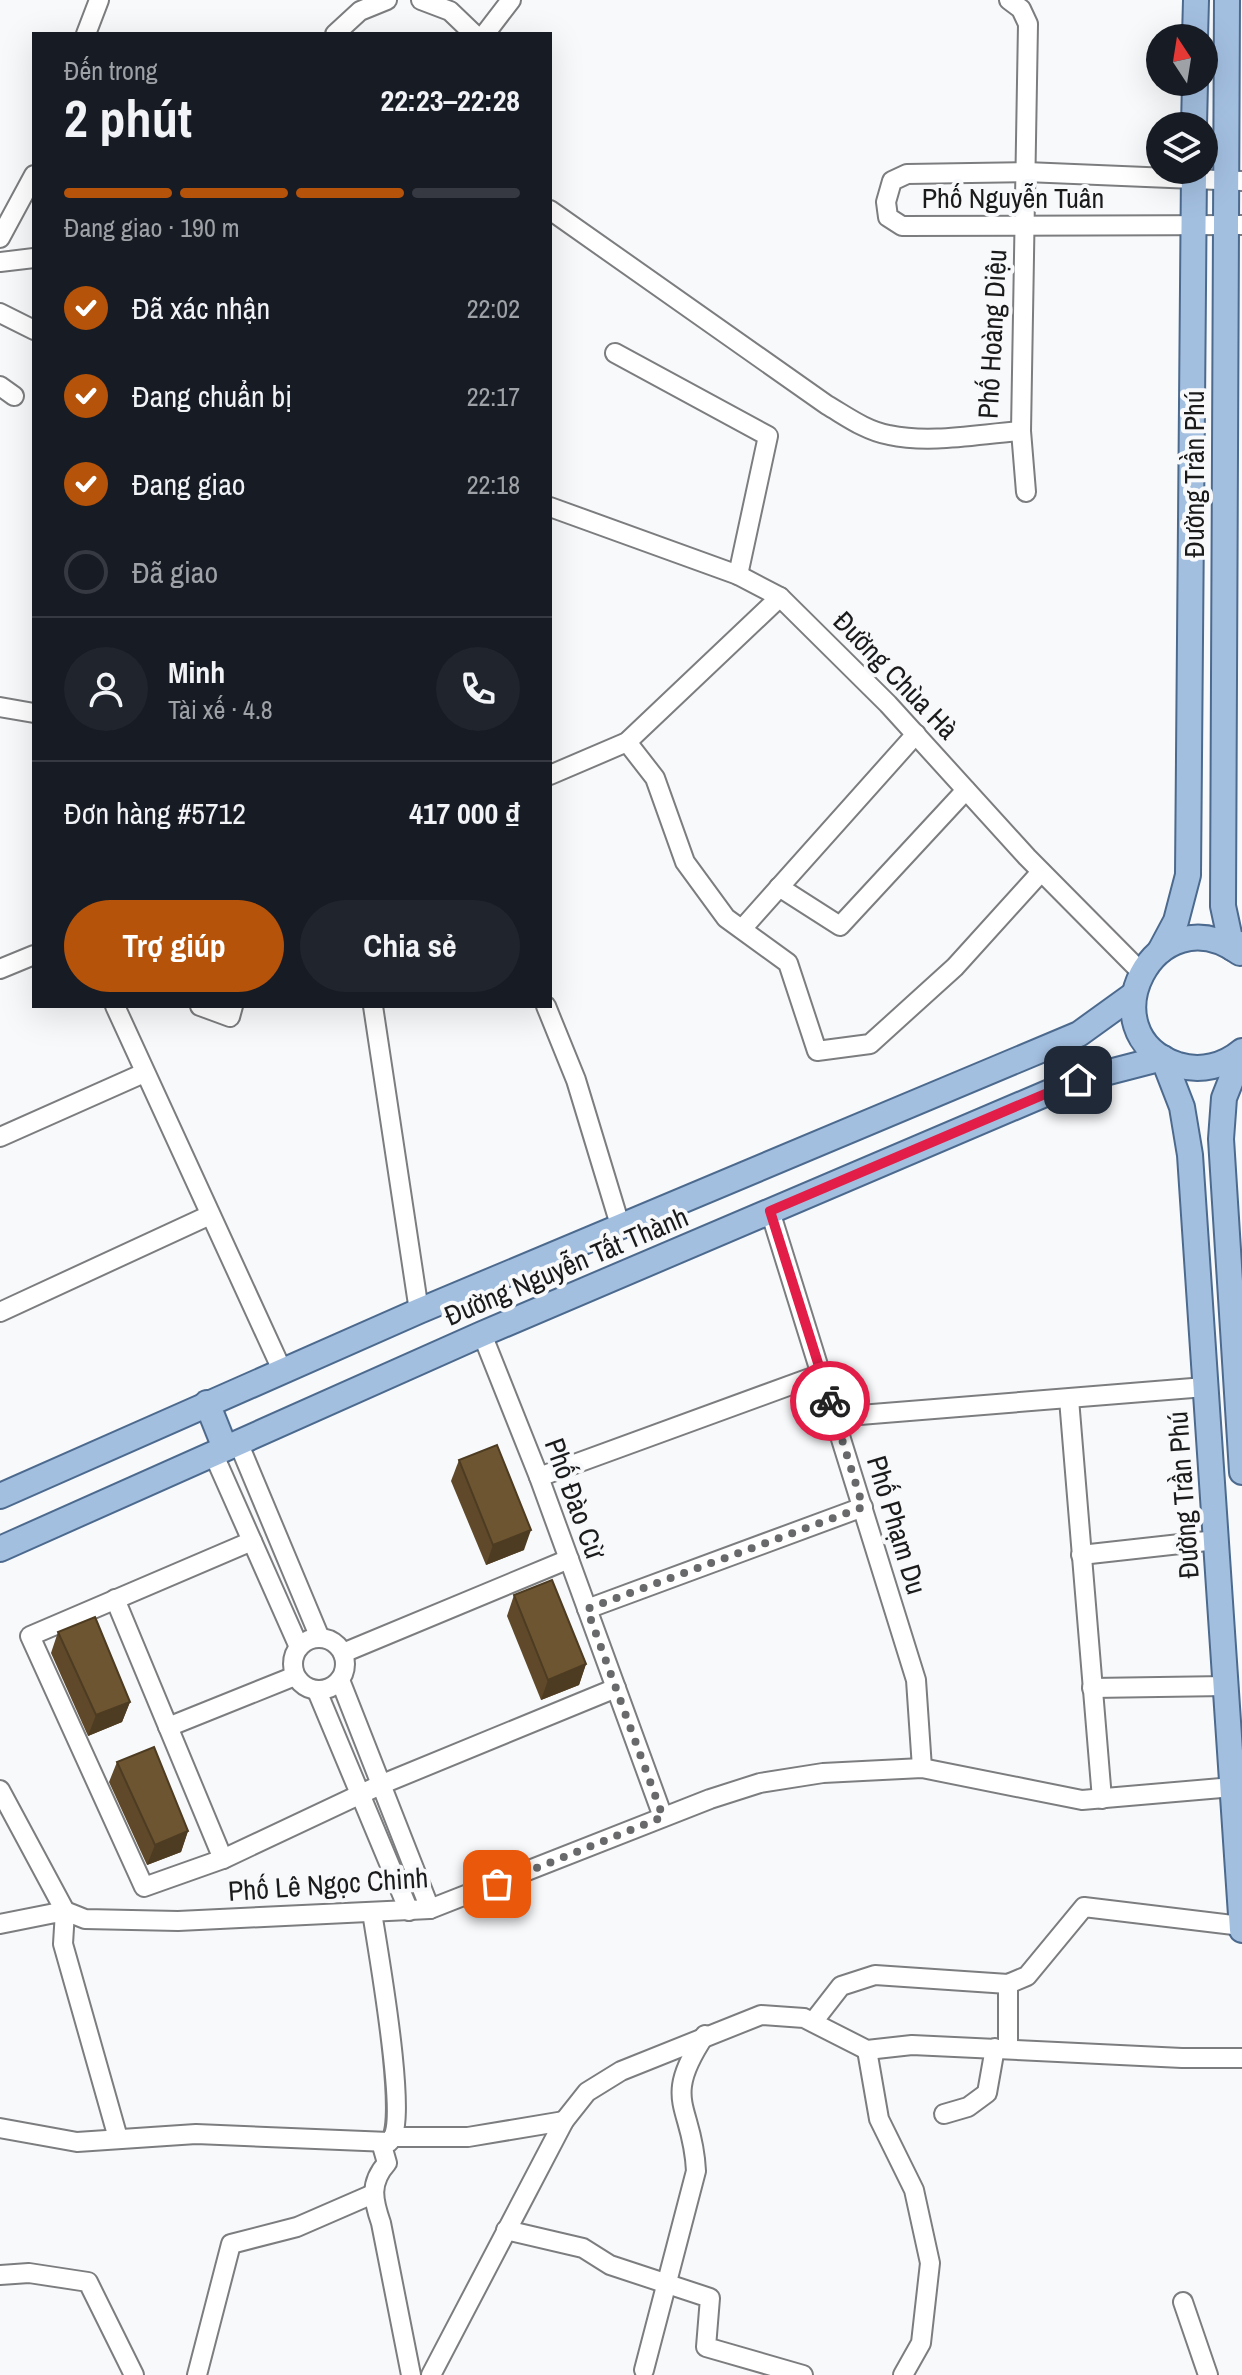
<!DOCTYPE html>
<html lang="vi">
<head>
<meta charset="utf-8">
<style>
	:root { --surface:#171b24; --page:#20242c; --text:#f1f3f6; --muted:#9ea1a6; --line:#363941; --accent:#b45309 }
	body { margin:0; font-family:"Archivo Narrow",sans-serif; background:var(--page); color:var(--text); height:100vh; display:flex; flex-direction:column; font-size:30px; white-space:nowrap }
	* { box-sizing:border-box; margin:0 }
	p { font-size:26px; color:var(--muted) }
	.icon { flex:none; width:44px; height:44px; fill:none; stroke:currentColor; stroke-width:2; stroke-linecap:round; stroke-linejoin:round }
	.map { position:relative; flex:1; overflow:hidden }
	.sheet { position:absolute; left:32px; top:32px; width:520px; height:976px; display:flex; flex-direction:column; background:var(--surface); border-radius:0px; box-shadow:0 8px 32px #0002 }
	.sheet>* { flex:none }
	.needle { width:52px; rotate:348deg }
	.buttons { position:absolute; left:1146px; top:24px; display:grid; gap:16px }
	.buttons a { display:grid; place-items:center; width:72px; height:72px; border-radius:50%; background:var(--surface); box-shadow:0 8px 32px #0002; font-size:40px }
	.pin { position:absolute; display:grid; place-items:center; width:68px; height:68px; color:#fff; margin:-34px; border-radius:16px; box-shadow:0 4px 12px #0006 }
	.courier { position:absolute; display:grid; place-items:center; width:80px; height:80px; margin:-40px; border:6px solid #e11d48; border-radius:50%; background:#fff; color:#222; box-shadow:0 2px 10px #0007 }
	.overview em { font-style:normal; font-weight:800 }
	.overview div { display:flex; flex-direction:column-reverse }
	.overview { display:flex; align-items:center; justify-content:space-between; height:136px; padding:0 32px }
	h1 { font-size:52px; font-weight:800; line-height:60px }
	.bar { display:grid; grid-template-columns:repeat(4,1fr); gap:12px 8px; align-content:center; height:96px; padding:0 32px }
	.bar i { height:10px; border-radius:6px; background:var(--line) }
	.bar .on { background:var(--accent) }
	.bar p { grid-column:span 4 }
	.line { display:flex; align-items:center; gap:20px; padding:0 32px; border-top:2px solid var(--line) }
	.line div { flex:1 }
	.round { display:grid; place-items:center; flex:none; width:84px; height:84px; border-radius:42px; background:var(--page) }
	ol { padding:0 32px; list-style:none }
	li { display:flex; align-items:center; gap:24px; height:88px }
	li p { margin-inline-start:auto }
	li .icon { padding:8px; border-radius:50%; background:var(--accent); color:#fff; stroke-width:4 }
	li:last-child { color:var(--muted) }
	li i { width:44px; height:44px; border:4px solid var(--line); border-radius:50% }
	.primary-button { display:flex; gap:16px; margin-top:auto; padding:16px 32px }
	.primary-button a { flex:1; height:92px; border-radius:48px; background:var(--accent); color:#fff; font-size:32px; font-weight:800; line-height:92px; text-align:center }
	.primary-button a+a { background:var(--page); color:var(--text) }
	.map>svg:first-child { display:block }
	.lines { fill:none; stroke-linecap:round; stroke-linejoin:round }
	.minor-casing { stroke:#7c7d7f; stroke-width:22 }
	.major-casing { stroke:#4c6a8e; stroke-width:28 }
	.minor { stroke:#fff; stroke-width:18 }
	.major { stroke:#a3bfe0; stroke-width:24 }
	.wall { fill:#5f492a }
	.shaded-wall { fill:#4d3c22 }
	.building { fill:#6e5531; stroke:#4d3c22; stroke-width:2 }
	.done { stroke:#68696a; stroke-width:8; stroke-dasharray:0 14.4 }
	.route { stroke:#e11d48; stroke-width:10 }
	.labels { text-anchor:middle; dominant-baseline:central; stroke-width:8; stroke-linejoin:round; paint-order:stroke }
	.street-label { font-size:28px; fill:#1b1b1c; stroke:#f8f9fb }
</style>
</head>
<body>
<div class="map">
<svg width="1242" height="2375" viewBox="0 0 1242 2375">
	<rect width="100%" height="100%" fill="#f8f9fb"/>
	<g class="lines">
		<g class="minor-casing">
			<g id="minor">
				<polyline points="421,0 450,11 474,34"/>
				<polyline points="1009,0 1021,9 1028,24 1021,431 1026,492"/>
				<polyline points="86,34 99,0"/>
				<polyline points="335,34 360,11 387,0"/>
				<polyline points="485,34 511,0"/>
				<polyline points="1242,181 1026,172 907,174 892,181 886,202 888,217 902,226 1242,225"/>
				<path d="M550 210 827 405C846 416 866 431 889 435 931 444 978 434 1021 431"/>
				<polyline points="0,238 34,175"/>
				<polyline points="0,262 34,258"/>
				<polyline points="0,313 34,330"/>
				<polyline points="615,353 768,436 738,575"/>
				<polyline points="0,386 14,396"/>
				<polyline points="550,507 738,575 780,597 888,704 1027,857 1141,972"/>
				<polyline points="0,707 34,713"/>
				<polyline points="627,742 655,778 685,862 726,918 788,963 817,1051 870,1044 955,967 1041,872"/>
				<polyline points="550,775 627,742 780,597"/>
				<polyline points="779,887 840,926 966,790"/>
				<polyline points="742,929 916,734"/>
				<polyline points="0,969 34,955"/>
				<polyline points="115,1006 282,1370"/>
				<polyline points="200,1006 230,1017 233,1006"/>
				<polyline points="373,1006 419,1311"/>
				<polyline points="546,1006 576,1080 620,1225"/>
				<polyline points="0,1137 144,1073"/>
				<polyline points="770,1211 916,1680 922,1768"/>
				<polyline points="0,1312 210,1215"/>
				<polyline points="482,1334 539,1477 663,1817"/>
				<polyline points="1069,1399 1102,1799"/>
				<polyline points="835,1417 1205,1387"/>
				<polyline points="238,1442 320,1638"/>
				<polyline points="213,1453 299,1647"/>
				<polyline points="539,1477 821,1374"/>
				<polyline points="252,1541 30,1636 144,1887 223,1859 380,1785 616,1688"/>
				<polyline points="1081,1555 1216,1540"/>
				<polyline points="115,1599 223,1859"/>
				<polyline points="587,1609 863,1507"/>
				<circle cx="319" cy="1664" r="26"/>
				<polyline points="343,1653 569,1559"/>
				<polyline points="340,1680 430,1909"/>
				<polyline points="1092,1688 1226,1686"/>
				<polyline points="317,1691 409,1911"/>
				<polyline points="168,1727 295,1676"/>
				<polyline points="0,1790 65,1911 85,1919 178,1921 430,1909 710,1799 760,1783 823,1773 922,1768 1082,1800 1233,1787"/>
				<polyline points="0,1924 65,1911 63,1944 118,2138"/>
				<polyline points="813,2022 841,1986 875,1975 1008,1984 1027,1976 1084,1907 1242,1926"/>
				<polyline points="1008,2048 1008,1984"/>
				<polyline points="867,2050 879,2119 914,2190 930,2263 921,2343 903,2375"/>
				<polyline points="944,2114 968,2107 987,2093 995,2048"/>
				<path d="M0 2128 77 2142 196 2134 389 2142C410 2126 377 1946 372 1912"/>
				<polyline points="395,2137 468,2137 564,2121"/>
				<path d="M381 2142 387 2163C369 2183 373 2200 381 2223L411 2375"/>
				<polyline points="506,2230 583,2248 610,2265 710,2298 706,2347 803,2375"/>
				<polyline points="0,2275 29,2273 88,2282 134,2375"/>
				<polyline points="1183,2302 1208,2375"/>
				<path d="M644 2370 696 2171C693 2104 660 2103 705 2035"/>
				<polyline points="197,2375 231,2244 297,2227 373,2194"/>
				<polyline points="431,2375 564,2121 587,2092 621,2071 761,2015 804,2018 867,2050 912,2045 1182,2058 1242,2058"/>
			</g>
		</g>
		<g class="major-casing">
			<g id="major">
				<polyline points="1227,0 1223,906 1232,948 1242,944"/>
				<polyline points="1195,38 1196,0"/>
				<polyline points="1194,126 1195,82"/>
				<polyline points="1160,951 1176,921 1188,875 1194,170"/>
				<path d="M1240 953C1155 891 1084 1034 1178 1065 1201 1072 1224 1066 1242 1051"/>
				<polyline points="1242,1052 1224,1098 1221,1139 1242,1472"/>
				<polyline points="207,1403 225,1448"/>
				<polyline points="0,1496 419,1311 1079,1034 1133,995"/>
				<polyline points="0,1549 482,1334 1078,1080 1163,1058 1182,1107 1190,1155 1242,1930"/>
			</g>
		</g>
		<use href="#minor" class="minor"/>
		<use href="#major" class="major"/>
	</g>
	<g class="wall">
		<polygon points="459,1460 524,1550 486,1565 451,1481"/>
		<polygon points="514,1595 586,1664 579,1685 541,1700 507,1616"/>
		<polygon points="58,1632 130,1702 122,1722 88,1736 51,1653"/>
		<polygon points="117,1762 188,1831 181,1852 147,1865 109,1782"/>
	</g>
	<g class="shaded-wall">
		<polygon points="531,1530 524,1550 486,1565 493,1545"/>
		<polygon points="586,1664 579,1685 541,1700 548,1680"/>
		<polygon points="130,1702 122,1722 88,1736 96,1715"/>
		<polygon points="188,1831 181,1852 147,1865 155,1845"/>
	</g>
	<g class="building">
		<polygon points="497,1445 531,1530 493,1545 459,1460"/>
		<polygon points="552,1580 586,1664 548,1680 514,1595"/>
		<polygon points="95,1617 130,1702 96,1715 58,1632"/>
		<polygon points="154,1747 188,1831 155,1845 117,1762"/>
	</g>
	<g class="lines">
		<polyline class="done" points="497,1884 663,1817 587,1609 863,1507 830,1401"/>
		<polyline class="route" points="830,1401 770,1211 1078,1080"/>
	</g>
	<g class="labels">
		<g class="street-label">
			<text x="1013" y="198">Phố Nguyễn Tuân</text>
			<text transform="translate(992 334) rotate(-87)">Phố Hoàng Diệu</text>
			<text transform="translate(1194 474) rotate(-90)">Đường Trần Phú</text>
			<text transform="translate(896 675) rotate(46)">Đường Chùa Hà</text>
			<text transform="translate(566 1266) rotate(-23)">Đường Nguyễn Tất Thành</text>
			<text transform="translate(1183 1495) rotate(-94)">Đường Trần Phú</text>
			<text transform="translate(575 1498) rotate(70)">Phố Đào Cừ</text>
			<text transform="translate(897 1525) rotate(73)">Phố Phạm Du</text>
			<text transform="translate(328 1884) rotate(-4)">Phố Lê Ngọc Chinh</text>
		</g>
	</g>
</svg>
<div class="buttons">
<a><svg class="needle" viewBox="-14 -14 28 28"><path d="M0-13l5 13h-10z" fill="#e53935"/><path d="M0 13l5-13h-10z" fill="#9ea1a6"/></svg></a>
<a><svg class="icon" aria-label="layers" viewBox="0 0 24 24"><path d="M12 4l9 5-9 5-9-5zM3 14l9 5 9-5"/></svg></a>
</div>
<div class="pin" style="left:497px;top:1884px;background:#ea580c"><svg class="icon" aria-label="bag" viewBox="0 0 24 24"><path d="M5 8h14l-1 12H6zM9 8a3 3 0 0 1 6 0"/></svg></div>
<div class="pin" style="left:1078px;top:1080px;background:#1f2937"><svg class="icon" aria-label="home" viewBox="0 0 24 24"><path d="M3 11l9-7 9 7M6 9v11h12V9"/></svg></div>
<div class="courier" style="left:830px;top:1401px"><svg class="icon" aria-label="bike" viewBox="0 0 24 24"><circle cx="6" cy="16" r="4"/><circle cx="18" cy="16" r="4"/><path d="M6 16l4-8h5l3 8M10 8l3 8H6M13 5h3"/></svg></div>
<section class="sheet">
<div class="overview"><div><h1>2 phút</h1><p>Đến trong</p></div><em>22:23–22:28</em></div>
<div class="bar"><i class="on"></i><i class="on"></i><i class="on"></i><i></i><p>Đang giao · 190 m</p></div>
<ol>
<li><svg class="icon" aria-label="check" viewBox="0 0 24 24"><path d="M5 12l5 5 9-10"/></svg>Đã xác nhận<p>22:02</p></li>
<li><svg class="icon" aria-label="check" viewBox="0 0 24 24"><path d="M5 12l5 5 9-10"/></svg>Đang chuẩn bị<p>22:17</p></li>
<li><svg class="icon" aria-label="check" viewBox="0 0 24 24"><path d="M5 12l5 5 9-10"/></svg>Đang giao<p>22:18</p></li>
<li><i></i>Đã giao</li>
</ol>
<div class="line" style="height:144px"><a class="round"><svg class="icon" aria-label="person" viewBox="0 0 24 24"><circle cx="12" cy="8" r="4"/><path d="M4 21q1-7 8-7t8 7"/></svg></a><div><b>Minh</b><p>Tài xế · 4.8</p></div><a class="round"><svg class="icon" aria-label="phone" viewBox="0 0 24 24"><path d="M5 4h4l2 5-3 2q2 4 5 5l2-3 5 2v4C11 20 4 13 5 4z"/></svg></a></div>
<div class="line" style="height:104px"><div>Đơn hàng #5712</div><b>417 000 ₫</b></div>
<div class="primary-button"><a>Trợ giúp</a><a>Chia sẻ</a></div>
</section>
</div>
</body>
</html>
